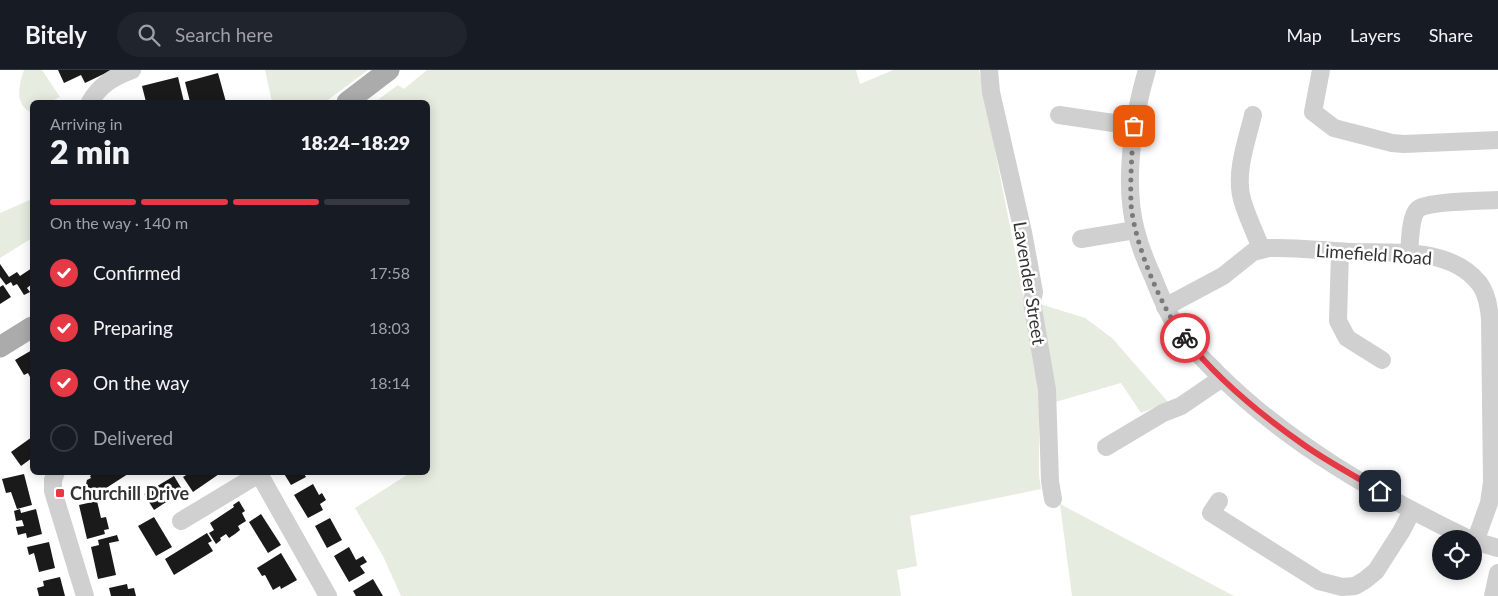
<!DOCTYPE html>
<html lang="en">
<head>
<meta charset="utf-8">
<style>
	:root { --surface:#171b24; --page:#20242c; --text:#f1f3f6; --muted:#9ea1a6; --line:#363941; --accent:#e63946 }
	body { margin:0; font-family:Lato,sans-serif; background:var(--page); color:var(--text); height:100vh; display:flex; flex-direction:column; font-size:19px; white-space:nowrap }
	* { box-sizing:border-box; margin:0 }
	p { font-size:16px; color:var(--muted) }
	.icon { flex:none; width:28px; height:28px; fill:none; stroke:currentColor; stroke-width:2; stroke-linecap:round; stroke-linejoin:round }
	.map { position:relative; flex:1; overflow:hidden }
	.details { position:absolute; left:30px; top:30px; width:400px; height:375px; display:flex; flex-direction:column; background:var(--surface); border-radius:8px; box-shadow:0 2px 12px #0003 }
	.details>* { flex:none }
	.buttons { position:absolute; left:1432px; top:460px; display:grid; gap:10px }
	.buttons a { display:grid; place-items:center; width:50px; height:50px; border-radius:50%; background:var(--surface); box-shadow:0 2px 12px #0003; font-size:25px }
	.pin { position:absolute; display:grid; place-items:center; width:42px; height:42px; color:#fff; margin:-21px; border-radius:10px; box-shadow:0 2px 8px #0006 }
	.courier { position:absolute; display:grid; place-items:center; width:50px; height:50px; margin:-25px; border:4px solid #e63946; border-radius:50%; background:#fff; color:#222; box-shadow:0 1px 6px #0007 }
	.summary em { font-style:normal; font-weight:800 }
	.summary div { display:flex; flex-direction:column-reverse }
	.summary { display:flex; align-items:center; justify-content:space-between; height:85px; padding:0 20px }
	h1 { font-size:32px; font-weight:800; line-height:38px }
	.bar { display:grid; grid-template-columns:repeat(4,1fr); gap:8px 5px; align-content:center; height:60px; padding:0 20px }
	.bar i { height:6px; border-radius:4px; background:var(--line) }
	.bar .current { background:var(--accent) }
	.bar p { grid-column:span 4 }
	ol { padding:0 20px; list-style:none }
	li { display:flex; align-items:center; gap:15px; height:55px }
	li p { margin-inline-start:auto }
	li .icon { padding:5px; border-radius:50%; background:var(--accent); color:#fff; stroke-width:4 }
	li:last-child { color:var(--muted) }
	li i { width:28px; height:28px; border:2px solid var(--line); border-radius:50% }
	header { display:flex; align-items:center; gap:30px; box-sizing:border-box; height:70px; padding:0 25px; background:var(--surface); border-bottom:1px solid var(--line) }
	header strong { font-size:24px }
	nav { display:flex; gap:28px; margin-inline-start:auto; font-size:18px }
	.search { width:350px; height:45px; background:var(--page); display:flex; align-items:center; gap:12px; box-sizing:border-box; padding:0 18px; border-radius:28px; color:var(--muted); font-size:19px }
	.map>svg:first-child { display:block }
	.green { fill:#e6ecdf }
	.building { fill:#1a1a1a }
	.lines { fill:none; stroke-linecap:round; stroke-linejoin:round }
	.minor { stroke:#d0d0d0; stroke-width:18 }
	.major { stroke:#ababab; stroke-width:21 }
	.done { stroke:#7a7a7a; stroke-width:5; stroke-dasharray:0 9 }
	.route { stroke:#e63946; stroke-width:6 }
	.poi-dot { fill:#e63946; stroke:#fff; stroke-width:2 }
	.labels { text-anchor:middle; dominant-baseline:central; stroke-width:5; stroke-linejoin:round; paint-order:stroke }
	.street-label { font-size:18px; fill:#333; stroke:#fff }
	.poi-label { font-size:18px; font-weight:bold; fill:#333; stroke:#fff; text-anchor:start }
</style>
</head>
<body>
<header>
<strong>Bitely</strong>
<div class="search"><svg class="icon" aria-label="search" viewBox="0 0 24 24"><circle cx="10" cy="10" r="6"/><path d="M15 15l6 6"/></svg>Search here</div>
<nav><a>Map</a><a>Layers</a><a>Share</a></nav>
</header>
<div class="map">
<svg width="1498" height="526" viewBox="0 0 1498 526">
	<rect width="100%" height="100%" fill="#fff"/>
	<g class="green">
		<path d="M24 0H42L60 27 49 32H32V43C14 35 19 15 24 0Z"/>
		<polygon points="265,0 368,0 325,32 272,32"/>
		<polygon points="427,0 856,0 860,14 893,0 979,0 1024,227 1039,316 1039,405 1041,419 910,446 917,496 897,500 901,526 401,526 383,486 355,438 410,403 428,402 428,32 375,32 398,15 404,19"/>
		<polygon points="32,129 32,168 0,188 0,143"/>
		<polygon points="1040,234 1085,248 1112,268 1168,332 1141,343 1121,313 1052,333"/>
		<polygon points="1060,434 1234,526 1072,526"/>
	</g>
	<g class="building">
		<polygon points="58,0 112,0 85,13 81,5 64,13"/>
		<polygon points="218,3 226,32 190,32 185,12"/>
		<polygon points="178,7 184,32 146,32 142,16"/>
		<polygon points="0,194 9,207 17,202 20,206 32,198 32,214 27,218 30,222 24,225 17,214 13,216 11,212 6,215 0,207"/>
		<polygon points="3,215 11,227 0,234 0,217"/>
		<polygon points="32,280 32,306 30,307 28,303 24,305 15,290"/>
		<polygon points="32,367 32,388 21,396 11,382"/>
		<polygon points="95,402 131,402 100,422 98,419 94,421 91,421 86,414 87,410 91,408 90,406"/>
		<polygon points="191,402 222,402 193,422 183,407"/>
		<polygon points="283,402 303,402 306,407 291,415"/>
		<polygon points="24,404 32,435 17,439 11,422 6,423 2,409"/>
		<polygon points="174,406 183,421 154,440 144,424"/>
		<polygon points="313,414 319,425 322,423 326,430 320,434 323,440 308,448 294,425"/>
		<polygon points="97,431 101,448 106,447 109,459 104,460 105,464 87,469 79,435"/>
		<polygon points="239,431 245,441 242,443 246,451 238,456 240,460 235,464 229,468 226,464 220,468 221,470 216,474 209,463 214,460 210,453 234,437 233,435"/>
		<polygon points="20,439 21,443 36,439 42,464 27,468 26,463 18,465 16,457 24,456 22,450 16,451 14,441"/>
		<polygon points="261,444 281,475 268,483 249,452"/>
		<polygon points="154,447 172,477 156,486 138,456"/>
		<polygon points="330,448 342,470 327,478 315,456"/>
		<polygon points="207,463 212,471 208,473 213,481 174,505 165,489"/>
		<polygon points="117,465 119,471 109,473 116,505 98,509 91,477 99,475 98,470"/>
		<polygon points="49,472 55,498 39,502 34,483 29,485 27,477"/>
		<polygon points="349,477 356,490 363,486 367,492 360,496 365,503 349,512 334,486"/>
		<polygon points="281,483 297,510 281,519 280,516 273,520 265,505 262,506 257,498"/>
		<polygon points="60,507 65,526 39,526 37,518 44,516 43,511"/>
		<polygon points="373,509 383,526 356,526 353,521"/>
		<polygon points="127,514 128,519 134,518 136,526 111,526 109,518"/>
	</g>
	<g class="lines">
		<g class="minor">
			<polyline points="989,0 991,22 1023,162 1034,222 1032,232 1047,320 1050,411 1053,429"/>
			<path d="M1147 0C1133 46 1123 114 1136 161 1140 177 1146 192 1153 207 1160 225 1167 242 1177 258 1188 275 1203 289 1217 303 1288 374 1380 426 1469 469"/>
			<polyline points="1321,0 1313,42 1334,58 1392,73 1404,74 1498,70"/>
			<path d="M90 32C100 15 113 7 132 0"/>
			<polyline points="1059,45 1134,56"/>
			<path d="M1253 45C1247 70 1236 99 1241 125 1245 144 1255 161 1261 179"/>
			<polyline points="1081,169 1135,160"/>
			<polyline points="1340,182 1338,251 1347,268 1382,290"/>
			<path d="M1409 184C1410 173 1410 146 1418 139 1428 131 1483 131 1498 130"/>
			<path d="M1165 237 1223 206 1253 182 1269 178C1297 177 1325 181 1353 182 1395 183 1450 177 1479 213 1487 223 1489 237 1490 249L1492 412 1489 433 1475 472"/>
			<polyline points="1106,377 1163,343 1181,336 1222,308"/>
			<polyline points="56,402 53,410 53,421 85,526"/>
			<polyline points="258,402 328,526"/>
			<polyline points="1219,431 1211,443 1319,511 1342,517 1355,516 1365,510 1376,501 1401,462 1412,441"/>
			<polyline points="181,451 259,404"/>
			<polyline points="1474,471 1498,478"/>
			<polyline points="1493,526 1498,503"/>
		</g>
		<g class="major">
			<polyline points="347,32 389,0"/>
			<polyline points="0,277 32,257"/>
		</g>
	</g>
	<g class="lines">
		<path class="done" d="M1134 56C1132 82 1130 108 1131 134 1134 172 1161 239 1185 268"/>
		<path class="route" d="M1185 268C1218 310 1261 345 1304 375 1328 392 1355 406 1380 421"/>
	</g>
	<rect class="poi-dot" x="55" y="418" width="10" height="10" rx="2.5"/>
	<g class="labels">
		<g class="street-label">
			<text transform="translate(1374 184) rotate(4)">Limefield Road</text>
			<text transform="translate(1030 213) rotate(81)">Lavender Street</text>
		</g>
		<g class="poi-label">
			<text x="70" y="423">Churchill Drive</text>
		</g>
	</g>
</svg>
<div class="buttons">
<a><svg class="icon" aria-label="locate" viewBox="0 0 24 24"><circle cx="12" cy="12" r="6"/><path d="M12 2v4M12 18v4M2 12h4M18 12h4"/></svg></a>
</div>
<div class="pin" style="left:1134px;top:56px;background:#ea580c"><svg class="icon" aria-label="bag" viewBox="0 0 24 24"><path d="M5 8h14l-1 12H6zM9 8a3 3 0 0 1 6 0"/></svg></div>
<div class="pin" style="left:1380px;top:421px;background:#1f2937"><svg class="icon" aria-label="home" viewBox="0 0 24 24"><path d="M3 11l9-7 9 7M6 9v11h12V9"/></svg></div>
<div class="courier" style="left:1185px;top:268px"><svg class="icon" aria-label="bike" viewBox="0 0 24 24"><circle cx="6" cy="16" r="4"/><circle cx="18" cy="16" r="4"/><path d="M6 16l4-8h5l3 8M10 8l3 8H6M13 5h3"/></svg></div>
<section class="details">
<div class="summary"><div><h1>2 min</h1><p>Arriving in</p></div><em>18:24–18:29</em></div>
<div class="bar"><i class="current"></i><i class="current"></i><i class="current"></i><i></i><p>On the way · 140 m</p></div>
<ol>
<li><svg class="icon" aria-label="check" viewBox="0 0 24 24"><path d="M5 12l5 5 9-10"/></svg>Confirmed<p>17:58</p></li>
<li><svg class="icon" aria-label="check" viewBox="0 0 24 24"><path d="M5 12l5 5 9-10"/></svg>Preparing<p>18:03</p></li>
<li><svg class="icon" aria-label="check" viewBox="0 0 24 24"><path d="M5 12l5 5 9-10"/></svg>On the way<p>18:14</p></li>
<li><i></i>Delivered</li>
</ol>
</section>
</div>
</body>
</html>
